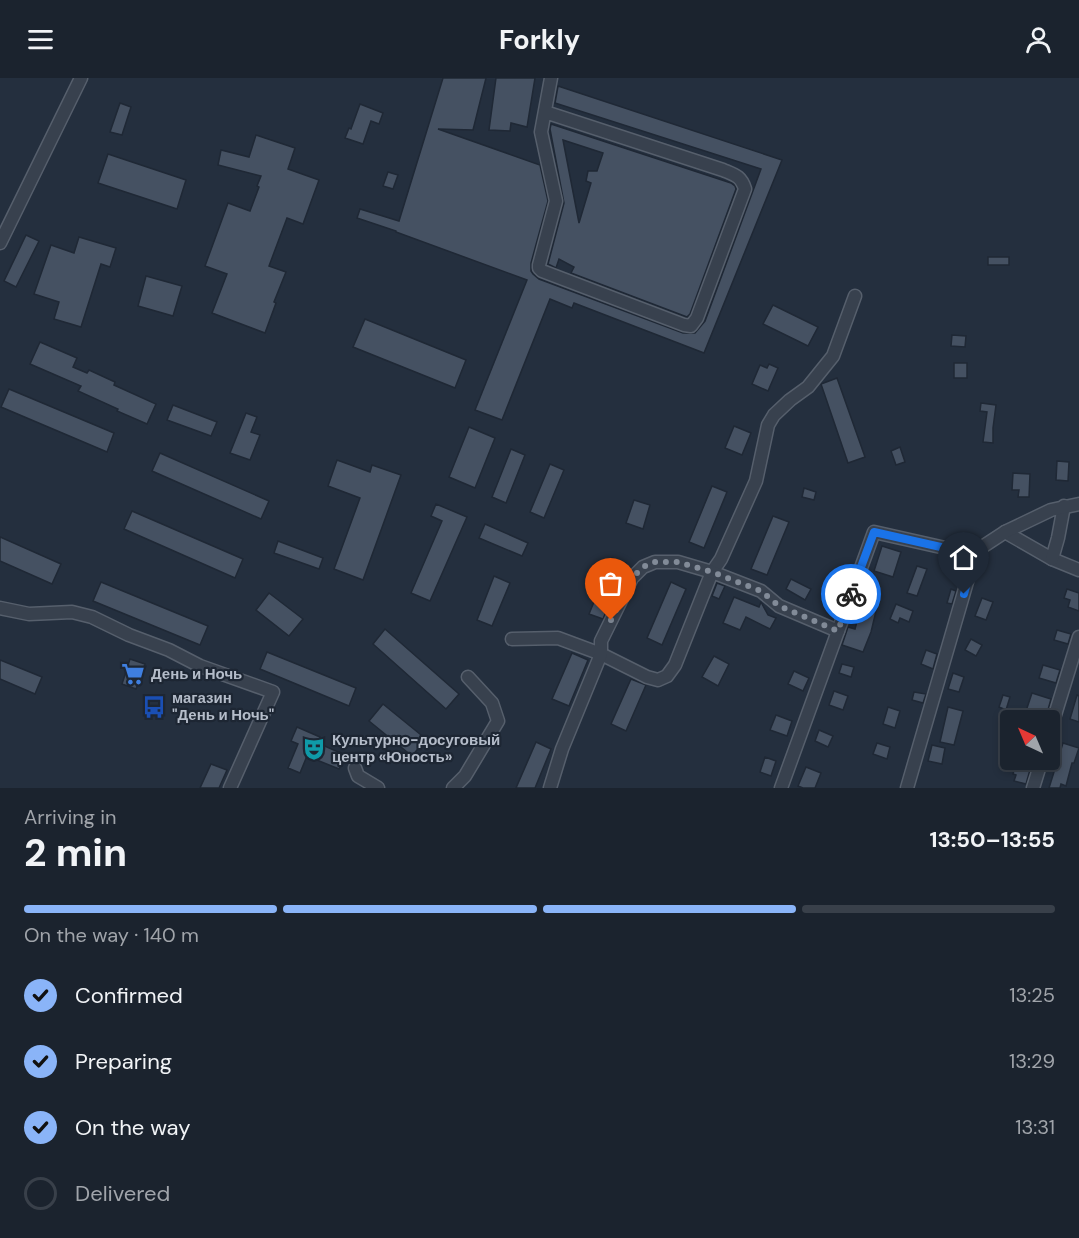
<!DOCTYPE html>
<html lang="en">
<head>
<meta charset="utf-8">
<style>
	:root { --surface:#1b232e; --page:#282f3a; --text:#f1f3f6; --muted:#a0a4aa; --line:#39404a; --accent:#8ab4f8 }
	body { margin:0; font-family:"DM Sans",sans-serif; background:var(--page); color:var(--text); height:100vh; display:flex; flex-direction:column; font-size:22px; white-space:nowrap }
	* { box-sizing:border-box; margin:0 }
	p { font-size:20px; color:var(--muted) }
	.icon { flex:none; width:33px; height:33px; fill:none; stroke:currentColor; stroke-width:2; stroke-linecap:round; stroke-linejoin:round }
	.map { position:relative; height:710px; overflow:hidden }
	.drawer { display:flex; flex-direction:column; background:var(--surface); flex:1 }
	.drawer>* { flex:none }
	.needle { width:39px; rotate:316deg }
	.tools { position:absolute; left:1000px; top:632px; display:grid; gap:12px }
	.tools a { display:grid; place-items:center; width:60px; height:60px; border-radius:6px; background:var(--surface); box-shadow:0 3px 9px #0003,0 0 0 2px var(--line); font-size:30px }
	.pin { position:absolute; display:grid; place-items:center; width:51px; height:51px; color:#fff; margin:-62px -26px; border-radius:50% 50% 50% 0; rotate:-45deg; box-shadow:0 0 6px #0007 }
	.pin .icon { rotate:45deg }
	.courier { position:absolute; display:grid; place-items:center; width:60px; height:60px; margin:-30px; border:4px solid #1a73e8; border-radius:50%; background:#fff; color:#222; box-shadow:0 2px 8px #0007 }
	.overview em { font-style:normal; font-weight:700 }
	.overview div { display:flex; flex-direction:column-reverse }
	.overview { display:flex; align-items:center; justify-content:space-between; height:102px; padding:0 24px }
	h1 { font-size:39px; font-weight:700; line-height:45px }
	.bar { display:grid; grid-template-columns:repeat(4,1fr); gap:9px 6px; align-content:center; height:72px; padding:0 24px }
	.bar i { height:8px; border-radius:4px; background:var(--line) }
	.bar .active { background:var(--accent) }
	.bar p { grid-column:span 4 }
	ol { padding:0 24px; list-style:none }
	li { display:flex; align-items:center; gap:18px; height:66px }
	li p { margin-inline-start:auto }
	li .icon { padding:6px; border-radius:50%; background:var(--accent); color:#111; stroke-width:4 }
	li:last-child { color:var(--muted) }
	li i { width:33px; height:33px; border:3px solid var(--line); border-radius:50% }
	header { display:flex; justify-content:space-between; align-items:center; height:78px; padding:0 24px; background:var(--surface); font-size:27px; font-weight:700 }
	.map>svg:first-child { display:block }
	.building { fill:#455162; stroke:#1f2835; stroke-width:1.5; fill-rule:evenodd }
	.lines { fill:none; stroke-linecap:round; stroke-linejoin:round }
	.minor-casing { stroke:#565f6c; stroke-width:15 }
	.minor { stroke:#38414e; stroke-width:12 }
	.done { stroke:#828b98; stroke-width:6; stroke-dasharray:0 10.8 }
	.route { stroke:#1a73e8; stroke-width:8 }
	.labels { text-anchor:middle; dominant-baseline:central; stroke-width:4.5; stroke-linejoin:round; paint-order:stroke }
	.poi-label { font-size:15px; font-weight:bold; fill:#b4bcc9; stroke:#1d2633; text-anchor:start }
</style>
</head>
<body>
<header><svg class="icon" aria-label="menu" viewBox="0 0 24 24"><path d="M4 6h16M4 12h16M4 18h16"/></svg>Forkly<svg class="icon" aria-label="person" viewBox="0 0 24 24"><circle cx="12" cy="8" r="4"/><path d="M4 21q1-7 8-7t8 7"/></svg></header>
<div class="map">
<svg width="1079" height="710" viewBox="0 0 1079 710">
	<rect width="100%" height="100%" fill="#242f3e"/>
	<g class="building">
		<polygon points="443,0 486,0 473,52 438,51 540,87 548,123 531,185 531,193 533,196 539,201 683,255 695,255 705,243 761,91 555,25 558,8 782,82 704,275 574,225 572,230 550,221 502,342 475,332 527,202 396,154 396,153 357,140 360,131 399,143"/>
		<polygon points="496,0 535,0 527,49 511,45 510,53 489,52"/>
		<polygon points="120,25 131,29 122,57 110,54"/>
		<polygon points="360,26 383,35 379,46 371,43 363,66 345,60 349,50 351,51"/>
		<path d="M551 46 731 105 735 108 736 111 690 236 687 239 571 195 574 189 559 181 556 190 548 186 564 125 550 51ZM563 62 603 75 597 93H588L586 103 591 105 579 145Z"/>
		<polygon points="256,57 295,70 288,91 319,102 303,146 287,140 269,188 286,194 274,224 276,225 265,255 212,235 227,196 205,188 228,125 250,133 259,109 257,108 261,98 218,87 221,72 249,79"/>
		<polygon points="108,76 186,102 177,131 98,105"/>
		<polygon points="388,94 398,97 393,111 383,108"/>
		<polygon points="26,157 39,163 16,209 4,203"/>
		<polygon points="79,159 116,170 110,189 101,186 81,249 54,241 59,224 34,216 51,167 74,175"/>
		<rect x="988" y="179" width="21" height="8"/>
		<polygon points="146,198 182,208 173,238 138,228"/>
		<polygon points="773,227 818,249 808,268 763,246"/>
		<polygon points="365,241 466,282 455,310 353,269"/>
		<polygon points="952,257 966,258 965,269 951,268"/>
		<polygon points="40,264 77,280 73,289 87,295 89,292 115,304 114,307 156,326 147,346 117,333 118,331 78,313 81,308 30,286"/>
		<rect x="954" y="285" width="13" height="15"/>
		<polygon points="769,286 778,290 768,313 752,306 760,287 767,290"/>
		<polygon points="837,300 865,379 848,385 821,306"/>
		<polygon points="9,311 114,355 107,374 1,329"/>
		<polygon points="981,325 996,327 993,350 993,365 983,364 987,334 980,333"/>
		<polygon points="173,327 217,344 211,358 167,342"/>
		<polygon points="246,335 257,339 251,354 260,357 250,382 230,375"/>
		<polygon points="734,348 751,355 742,377 725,370"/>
		<polygon points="469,349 495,360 475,410 449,399"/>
		<polygon points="900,369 905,384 896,387 891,373"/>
		<polygon points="511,371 525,377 506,425 492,419"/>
		<polygon points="160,375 269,423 261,441 152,393"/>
		<polygon points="337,382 370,394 372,387 401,397 363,502 334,491 360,420 328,408"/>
		<polygon points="1057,383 1069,384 1068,403 1056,402"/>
		<polygon points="550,386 564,392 544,440 530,434"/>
		<polygon points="1013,395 1030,396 1029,419 1018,419 1019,412 1012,412"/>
		<polygon points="712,408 727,414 704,470 689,464"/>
		<polygon points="804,410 816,414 814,422 802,419"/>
		<polygon points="634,422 650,427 643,451 626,445"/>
		<polygon points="436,426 467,439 430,523 411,515 442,443 431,438"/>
		<polygon points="132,433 243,481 235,500 124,451"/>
		<polygon points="773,438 789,444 767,497 751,491"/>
		<polygon points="485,446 528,465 522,478 479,460"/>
		<polygon points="0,459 61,486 52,506 0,483"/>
		<polygon points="278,463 323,480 319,491 274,475"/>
		<polygon points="882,468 901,474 893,499 874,493"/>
		<polygon points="612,480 626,485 603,541 589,536"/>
		<polygon points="917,488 927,491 917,518 907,515"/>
		<polygon points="494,498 510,505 492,548 477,542"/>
		<polygon points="791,501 811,511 805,522 786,511"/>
		<polygon points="101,504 208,548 200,567 93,523"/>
		<polygon points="671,504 686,511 662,567 647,560"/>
		<polygon points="717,505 725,508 719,521 712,518"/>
		<polygon points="951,511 956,513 952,526 947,525"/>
		<polygon points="1067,511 1079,515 1079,533 1068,529 1070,522 1064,520"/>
		<polygon points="269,515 303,541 289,558 256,532"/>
		<polygon points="734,519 759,529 761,524 768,537 776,540 770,551 746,539 740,552 723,545"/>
		<polygon points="982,520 993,524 986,542 975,538"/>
		<polygon points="862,525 877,529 871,554 863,574 842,567 848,549 855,551"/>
		<polygon points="896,526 913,533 909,544 900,540 898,545 890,541"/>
		<polygon points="385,551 459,616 446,631 373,566"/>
		<polygon points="1057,552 1071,556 1068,566 1054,562"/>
		<polygon points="971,561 982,567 976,578 965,572"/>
		<polygon points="926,572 937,576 933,591 921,586"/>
		<polygon points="267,574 356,610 349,628 260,591"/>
		<polygon points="572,575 588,582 569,628 552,621"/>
		<polygon points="714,578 729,586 718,608 702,599"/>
		<polygon points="130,581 145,586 136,611 122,606"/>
		<polygon points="0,582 42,599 35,616 0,601"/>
		<polygon points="842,586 854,589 851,599 839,595"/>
		<polygon points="1043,587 1060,592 1056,605 1039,600"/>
		<polygon points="794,593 809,600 803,613 788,606"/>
		<polygon points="953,595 964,599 959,614 948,611"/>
		<polygon points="631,601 646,607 626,653 611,646"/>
		<polygon points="834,613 848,618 843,632 829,627"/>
		<polygon points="914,614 926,616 923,625 912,622"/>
		<polygon points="1032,615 1051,621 1046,639 1026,633"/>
		<polygon points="1003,617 1010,619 1006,632 999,629"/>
		<polygon points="1077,617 1079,618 1079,644 1070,641"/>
		<polygon points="383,626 426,661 412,678 369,643"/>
		<polygon points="888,629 900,633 895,650 883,646"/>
		<polygon points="948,629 963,633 954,667 940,664"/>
		<polygon points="776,637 792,643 787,658 770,652"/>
		<polygon points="297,649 320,659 318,665 345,677 339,691 307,678 300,695 288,690 298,666 291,663"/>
		<polygon points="819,652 833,658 828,669 815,663"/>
		<polygon points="536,664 551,671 535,710 516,710"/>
		<polygon points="877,665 890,669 887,681 873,676"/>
		<polygon points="1063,665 1079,670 1074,685 1072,685 1066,708 1061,706 1060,710 1049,710"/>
		<polygon points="932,667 945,670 942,686 928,683"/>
		<polygon points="765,679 776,683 771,698 760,694"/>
		<polygon points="211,686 227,692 219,710 200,710"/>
		<polygon points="1015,688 1030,692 1026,706 1014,703 1016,697 1013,696"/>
		<polygon points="806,689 821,695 815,710 803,710 798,708"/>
	</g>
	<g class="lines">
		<g class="minor-casing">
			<g id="minor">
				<path d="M545 34 723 92C735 97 741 98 745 111L697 240 691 248 684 247 542 193 539 190V187L556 123 541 54 551 0"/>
				<polyline points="0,165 81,0"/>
				<polyline points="1005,454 1052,481 1079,492"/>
				<polyline points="1052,481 1058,460 1064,428"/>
				<polyline points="0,530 29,536 72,534 92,539 129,557 169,572 200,588 273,614 230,710"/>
				<polyline points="512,561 558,560 601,576 647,599 658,602 667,598 675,587 712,494 721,481 756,403 768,347 774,337 790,322 808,309 833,278 855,218"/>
				<polyline points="1050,653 1079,559"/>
				<polyline points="355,690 358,698 378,710"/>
				<polyline points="453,710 465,698 498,643 492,625 468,599"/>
				<polyline points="550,710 562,671 601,576 601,563 632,500 643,489 655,484 678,484 712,494 761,513 779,528 838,553"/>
				<polyline points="781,710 874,454 963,474 976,473 1005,454 1051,432 1079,426"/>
				<polyline points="907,710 976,473"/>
				<polyline points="1033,710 1042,681"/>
			</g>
		</g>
		<use href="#minor" class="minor"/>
	</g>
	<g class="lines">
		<polyline class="done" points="611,542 632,500 643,489 655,484 678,484 712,494 761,513 779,528 838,553 851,516"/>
		<polyline class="route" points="851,516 874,454 963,474 976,472 964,516"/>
	</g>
	<defs>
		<g id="supermarket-bare" transform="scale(1.8)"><path d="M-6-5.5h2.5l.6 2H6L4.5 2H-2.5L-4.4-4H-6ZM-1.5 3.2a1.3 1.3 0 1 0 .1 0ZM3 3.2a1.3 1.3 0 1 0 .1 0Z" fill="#3f7fe0" stroke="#1d2633" stroke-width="2.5" paint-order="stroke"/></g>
		<g id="bus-bare" transform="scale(1.8)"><path d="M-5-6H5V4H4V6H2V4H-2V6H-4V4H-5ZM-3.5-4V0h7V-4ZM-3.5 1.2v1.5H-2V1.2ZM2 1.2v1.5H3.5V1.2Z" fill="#1a4fb4" stroke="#1d2633" stroke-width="2.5" paint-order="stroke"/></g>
		<g id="theatre-bare" transform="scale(1.8)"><path d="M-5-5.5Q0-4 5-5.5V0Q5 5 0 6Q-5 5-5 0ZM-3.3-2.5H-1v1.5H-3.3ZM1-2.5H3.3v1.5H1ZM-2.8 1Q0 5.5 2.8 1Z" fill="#0f9aa8" stroke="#1d2633" stroke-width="2.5" paint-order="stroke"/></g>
	</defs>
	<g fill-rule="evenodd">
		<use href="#supermarket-bare" x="133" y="596"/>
		<use href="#bus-bare" x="154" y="629"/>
		<use href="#theatre-bare" x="314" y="671"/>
	</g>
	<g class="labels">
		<g class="poi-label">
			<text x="151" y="596">День и Ночь</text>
			<text x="172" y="620">магазин<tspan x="172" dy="17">"День и Ночь"</tspan></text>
			<text x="332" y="662">Культурно-досуговый<tspan x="332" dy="17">центр «Юность»</tspan></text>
		</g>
	</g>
</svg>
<div class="tools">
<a><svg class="needle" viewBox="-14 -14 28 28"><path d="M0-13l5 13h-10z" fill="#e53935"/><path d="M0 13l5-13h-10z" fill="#a0a4aa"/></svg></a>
</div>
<div class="pin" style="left:611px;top:542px;background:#ea580c"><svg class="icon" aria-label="bag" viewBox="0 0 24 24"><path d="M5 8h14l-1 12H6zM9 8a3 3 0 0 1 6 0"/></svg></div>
<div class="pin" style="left:964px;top:516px;background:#1f2937"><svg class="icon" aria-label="home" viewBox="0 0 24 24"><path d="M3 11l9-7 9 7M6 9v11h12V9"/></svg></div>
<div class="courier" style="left:851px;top:516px"><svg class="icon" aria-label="bike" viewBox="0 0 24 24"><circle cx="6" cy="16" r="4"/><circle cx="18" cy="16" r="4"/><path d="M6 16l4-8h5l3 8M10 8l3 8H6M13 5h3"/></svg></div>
</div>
<section class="drawer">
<div class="overview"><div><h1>2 min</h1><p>Arriving in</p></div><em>13:50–13:55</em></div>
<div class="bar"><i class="active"></i><i class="active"></i><i class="active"></i><i></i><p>On the way · 140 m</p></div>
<ol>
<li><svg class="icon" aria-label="check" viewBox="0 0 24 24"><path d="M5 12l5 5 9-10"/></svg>Confirmed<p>13:25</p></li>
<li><svg class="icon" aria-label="check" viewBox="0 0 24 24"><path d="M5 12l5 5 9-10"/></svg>Preparing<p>13:29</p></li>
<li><svg class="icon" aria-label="check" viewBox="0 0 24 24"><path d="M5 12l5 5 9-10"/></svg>On the way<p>13:31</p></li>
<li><i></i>Delivered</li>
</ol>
</section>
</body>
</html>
